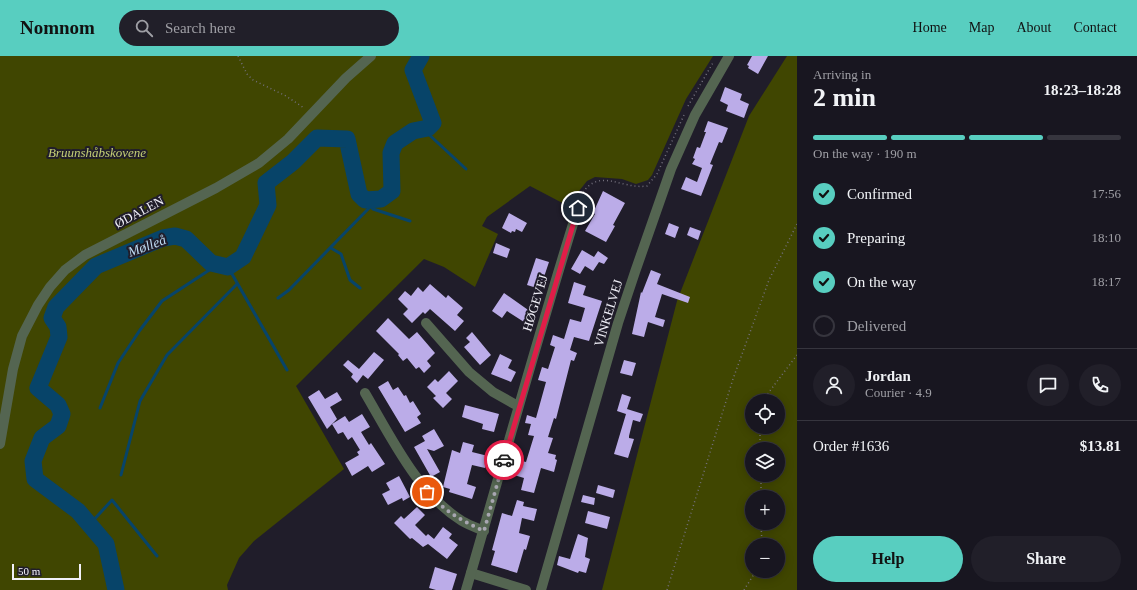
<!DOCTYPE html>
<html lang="en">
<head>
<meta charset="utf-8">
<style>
	:root { --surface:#181620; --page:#211f29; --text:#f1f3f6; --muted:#9f9fa5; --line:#36353e; --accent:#58cec0 }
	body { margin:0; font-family:"Times New Roman",serif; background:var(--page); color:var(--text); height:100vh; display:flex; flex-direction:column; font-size:15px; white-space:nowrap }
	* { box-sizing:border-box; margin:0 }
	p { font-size:13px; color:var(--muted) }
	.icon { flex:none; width:22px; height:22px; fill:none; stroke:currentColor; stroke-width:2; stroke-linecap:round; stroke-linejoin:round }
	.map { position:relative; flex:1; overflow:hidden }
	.drawer { display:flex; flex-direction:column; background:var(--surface); width:340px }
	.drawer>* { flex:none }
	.controls { position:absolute; left:745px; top:338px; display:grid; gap:8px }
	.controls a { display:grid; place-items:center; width:40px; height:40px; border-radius:50%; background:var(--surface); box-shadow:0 2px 10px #0003,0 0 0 1px var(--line); font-size:20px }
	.scale { position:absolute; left:12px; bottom:10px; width:69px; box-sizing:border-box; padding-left:4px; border:2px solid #f1f0f9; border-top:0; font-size:11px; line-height:14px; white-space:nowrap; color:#f1f0f9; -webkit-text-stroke:3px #201d2a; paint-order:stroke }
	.pin { position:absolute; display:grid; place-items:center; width:34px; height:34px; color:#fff; margin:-17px; border:2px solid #fff; border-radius:50%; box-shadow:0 1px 4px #0007 }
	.courier { position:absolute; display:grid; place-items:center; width:40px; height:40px; margin:-20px; border:3px solid #e11d48; border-radius:50%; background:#fff; color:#222; box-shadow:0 1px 5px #0007 }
	.head em { font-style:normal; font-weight:700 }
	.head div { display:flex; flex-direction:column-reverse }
	.head { display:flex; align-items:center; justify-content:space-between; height:68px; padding:0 16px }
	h1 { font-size:26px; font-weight:700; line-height:30px }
	.bar { display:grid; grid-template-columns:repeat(4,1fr); gap:6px 4px; align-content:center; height:48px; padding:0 16px }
	.bar i { height:5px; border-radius:3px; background:var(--line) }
	.bar .selected { background:var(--accent) }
	.bar p { grid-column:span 4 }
	.line { display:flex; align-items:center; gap:10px; padding:0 16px; border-top:1px solid var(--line) }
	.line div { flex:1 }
	.round { display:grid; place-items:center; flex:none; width:42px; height:42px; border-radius:21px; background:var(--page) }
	ol { padding:0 16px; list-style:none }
	li { display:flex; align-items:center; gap:12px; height:44px }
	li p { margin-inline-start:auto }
	li .icon { padding:4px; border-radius:50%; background:var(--accent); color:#111; stroke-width:4 }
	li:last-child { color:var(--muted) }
	li i { width:22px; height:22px; border:2px solid var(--line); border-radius:50% }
	.cta { display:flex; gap:8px; margin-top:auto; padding:8px 16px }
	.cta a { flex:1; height:46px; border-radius:24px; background:var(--accent); color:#111; font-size:16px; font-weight:700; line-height:46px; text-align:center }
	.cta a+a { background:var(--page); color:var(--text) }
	header { display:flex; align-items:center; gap:24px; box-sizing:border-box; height:56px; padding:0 20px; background:var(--accent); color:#111 }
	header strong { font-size:19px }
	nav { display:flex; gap:22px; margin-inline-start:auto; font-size:14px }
	.search { width:280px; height:36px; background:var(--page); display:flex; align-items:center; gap:10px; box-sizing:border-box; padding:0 14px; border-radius:22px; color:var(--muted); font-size:15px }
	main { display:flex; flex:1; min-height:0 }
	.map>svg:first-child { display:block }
	.green { fill:#404601; fill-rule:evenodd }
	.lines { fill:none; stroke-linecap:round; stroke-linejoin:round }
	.stream { stroke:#074469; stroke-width:3 }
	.river { stroke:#074469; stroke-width:17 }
	.building { fill:#bbace8 }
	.path { stroke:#73707c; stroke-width:1.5; stroke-dasharray:1 3; stroke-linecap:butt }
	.minor { stroke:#546551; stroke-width:10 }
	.tertiary { stroke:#546551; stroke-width:10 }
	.done { stroke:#a8a6b1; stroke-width:4; stroke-dasharray:0 7.2 }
	.route { stroke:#e11d48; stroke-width:5 }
	.labels { text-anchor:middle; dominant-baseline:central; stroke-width:4; stroke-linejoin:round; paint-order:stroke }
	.park-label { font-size:13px; font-style:italic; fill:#c5d076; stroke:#201d2a }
	.street-label { font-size:13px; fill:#f1f0f9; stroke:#201d2a }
	.water-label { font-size:14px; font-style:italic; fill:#bedbf3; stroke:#201d2a }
</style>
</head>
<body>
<header>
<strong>Nomnom</strong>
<div class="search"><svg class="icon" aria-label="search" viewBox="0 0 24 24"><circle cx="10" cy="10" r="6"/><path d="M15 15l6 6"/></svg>Search here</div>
<nav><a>Home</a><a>Map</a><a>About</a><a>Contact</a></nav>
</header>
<main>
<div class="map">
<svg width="797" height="534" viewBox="0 0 797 534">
	<rect width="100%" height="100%" fill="#201d2a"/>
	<g class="green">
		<polygon points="0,0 713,0 686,43 652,119 648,124 636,128 622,123 595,121 587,125 579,135 572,152 530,130 487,161 482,170 498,178 475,231 444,211 424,203 296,330 344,413 254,485 239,502 227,529 228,534 0,534"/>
		<path d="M787 0H797V534H602L677 245 749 60ZM752 345H778V371H752ZM752 393H778V419H752ZM752 441H778V467H752ZM752 489H778V515H752Z"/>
	</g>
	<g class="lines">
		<g class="stream">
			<polyline points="423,73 466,113"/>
			<polyline points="365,144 373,153 410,165"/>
			<polyline points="331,192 341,198 350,224 360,232"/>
			<polyline points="228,211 287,314"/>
			<polyline points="278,242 289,234 371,150"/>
			<polyline points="100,352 118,307 140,274 162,245 217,209"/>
			<polyline points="121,419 140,345 167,299 237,228"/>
			<polyline points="89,469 112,444 157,500"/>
		</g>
		<polyline class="river" points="116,534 106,488 78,455 35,423 33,405 42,382 58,370 62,358 58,349 38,332 59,281 58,271 52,262 56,251 96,210 163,182 175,180 186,183 211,207 228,211 243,201 268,149 266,127 293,106 317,82 347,83 359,138 365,144 381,143 392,135 391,97 395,87 413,75 428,72 433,67 413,14 421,0"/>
	</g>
	<g class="building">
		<polygon points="752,0 768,0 758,18 748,12 749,10 747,9"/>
		<polygon points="725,31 742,38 740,44 749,48 744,62 726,55 728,49 720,45"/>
		<polygon points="708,65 728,72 722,87 719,86 710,108 713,109 701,140 681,133 686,121 697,126 702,112 692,108 695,103 693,102 697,91 700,92 706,76 704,76"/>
		<polygon points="603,135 625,147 613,169 615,170 606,186 585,175 595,158 593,157"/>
		<polygon points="509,157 527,167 522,176 516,173 515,176 512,175 511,177 502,172"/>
		<polygon points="669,167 679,171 675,182 665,178"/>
		<polygon points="690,171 701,175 698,184 687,179"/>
		<polygon points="496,187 510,193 507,202 493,197"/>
		<polygon points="582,194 594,201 598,195 608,202 604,208 599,206 593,215 585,210 580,218 571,213"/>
		<polygon points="536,202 549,206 540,233 527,229"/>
		<polygon points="651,214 661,218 657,228 690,241 688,247 662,238 655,261 665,264 663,271 648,266 644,281 632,278 641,236 642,237"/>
		<polygon points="574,226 586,230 583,239 602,245 589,285 574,281 570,294 577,297 574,305 571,304 556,363 554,362 548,381 553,382 548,397 556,399 555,403 557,404 554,416 541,412 534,437 521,434 524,422 514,419 517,410 520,411 522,405 526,406 534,380 528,379 531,368 525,367 527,359 536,362 546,326 538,324 542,311 548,313 555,291 550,289 553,279 564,283 570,263 581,266 585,252 568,247"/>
		<polygon points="430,228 446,242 448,239 463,252 457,259 464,265 455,275 430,253 425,258 423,256 412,267 403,258 408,253 398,243 405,235 411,240 418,231 423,236"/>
		<polygon points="504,237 531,256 524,266 507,255 502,262 492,255"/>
		<polygon points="388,262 409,283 417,276 435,297 427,305 431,310 424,317 419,311 416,313 407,302 403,305 398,299 399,298 376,275"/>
		<polygon points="472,276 491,299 480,309 464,291 470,286 466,282"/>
		<polygon points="374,296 384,304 368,323 363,319 357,327 351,321 353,318 343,309 348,304 359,313"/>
		<polygon points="500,298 512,304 508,312 516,316 511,326 491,318"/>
		<polygon points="624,304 636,307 632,320 620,317"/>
		<polygon points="449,315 458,325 446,337 452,343 443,352 433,342 436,340 427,331 435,323 438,326"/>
		<polygon points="388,325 393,334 398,331 404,340 406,339 410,347 413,345 421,358 417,361 421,367 405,376 378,331"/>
		<polygon points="319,334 325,343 337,336 342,344 330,351 337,363 327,373 308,341"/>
		<polygon points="622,338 631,341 627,353 643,358 640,366 633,364 629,380 629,382 634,383 628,402 614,398 626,358 617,355"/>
		<polygon points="465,349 499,358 494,376 482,373 483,368 462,361"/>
		<polygon points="362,358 370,371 361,376 369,389 371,387 385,408 372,416 368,410 352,420 345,407 359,399 357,396 360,394 352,381 348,384 343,376 338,378 332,368 345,360 349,366"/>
		<polygon points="434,373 444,390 434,395 427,393 440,416 431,421 414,391 425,385 422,380"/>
		<polygon points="463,386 474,389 472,396 488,400 485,412 472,409 467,428 476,431 472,443 449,436 450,433 443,431 452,394 460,397"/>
		<polygon points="399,420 410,441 403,445 402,442 388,449 382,438 390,434 386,427"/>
		<polygon points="598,429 615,434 613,442 596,437"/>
		<polygon points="583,439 595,442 594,449 581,446"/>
		<polygon points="517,444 524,446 523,450 537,453 534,465 522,462 519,477 530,480 526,494 524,493 517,517 491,509 495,495 492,494 502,457 512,460"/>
		<polygon points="417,451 425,459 415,469 426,480 428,478 434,483 443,471 452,478 449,482 458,489 447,503 428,488 423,491 412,482 410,483 394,467 401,460 404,463"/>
		<polygon points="588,455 610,461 607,473 585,467"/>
		<polygon points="578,478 588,482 585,501 590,503 586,517 579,515 578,517 557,509 559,500 570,503"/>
		<polygon points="435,511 457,518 452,534 436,534 429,532"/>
	</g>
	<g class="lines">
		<g class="path">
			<polyline points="238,0 247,18 253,24 286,40 304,52"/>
			<polyline points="688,50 714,5"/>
			<path d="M579 143C597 108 620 134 647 130L657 118 684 59"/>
			<polyline points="764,345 766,340 797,299"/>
			<polyline points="760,371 760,393"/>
			<polyline points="761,419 761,441"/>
			<polyline points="761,467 762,489"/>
			<polyline points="667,534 733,323 769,224 797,168"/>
			<polyline points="744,534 756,515"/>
		</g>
		<g class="minor">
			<polyline points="426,267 469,316 493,336 518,350"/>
			<path d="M365 337C391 381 418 438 462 465 469 469 477 472 484 475"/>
			<polyline points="0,388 13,313 22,280 38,249 50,231 65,214 85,199 216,132 259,107 288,83 346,22 371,0"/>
			<polyline points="471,517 526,534"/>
			<path d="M466 534C503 407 538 279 578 152"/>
		</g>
		<polyline class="tertiary" points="541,534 618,267 635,216 671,113 695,59 729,0"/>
	</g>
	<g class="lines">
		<path class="done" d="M427 436C443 454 462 465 484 475L504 404"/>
		<polyline class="route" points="504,404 578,152"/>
	</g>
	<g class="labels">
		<g class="park-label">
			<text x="97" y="96">Bruunshåbskovene</text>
		</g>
		<g class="street-label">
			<text transform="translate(139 156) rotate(-28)">ØDALEN</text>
			<text transform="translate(535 247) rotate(-73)">HØGEVEJ</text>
			<text transform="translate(608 257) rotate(-73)">VINKELVEJ</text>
		</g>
		<g class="water-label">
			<text transform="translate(147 190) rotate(-20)">Mølleå</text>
		</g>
	</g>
</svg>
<div class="controls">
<a><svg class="icon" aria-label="locate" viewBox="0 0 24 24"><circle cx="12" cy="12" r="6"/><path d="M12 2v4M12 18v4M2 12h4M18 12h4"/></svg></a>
<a><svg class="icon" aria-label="layers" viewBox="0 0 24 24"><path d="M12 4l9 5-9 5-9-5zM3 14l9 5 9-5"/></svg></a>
<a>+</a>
<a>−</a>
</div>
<div class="scale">50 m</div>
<div class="pin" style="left:427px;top:436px;background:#ea580c"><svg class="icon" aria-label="bag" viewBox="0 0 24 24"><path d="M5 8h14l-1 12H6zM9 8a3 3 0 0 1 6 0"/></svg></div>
<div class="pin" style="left:578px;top:152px;background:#1f2937"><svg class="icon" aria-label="home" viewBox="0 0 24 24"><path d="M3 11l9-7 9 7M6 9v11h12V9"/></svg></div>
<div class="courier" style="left:504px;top:404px"><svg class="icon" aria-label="car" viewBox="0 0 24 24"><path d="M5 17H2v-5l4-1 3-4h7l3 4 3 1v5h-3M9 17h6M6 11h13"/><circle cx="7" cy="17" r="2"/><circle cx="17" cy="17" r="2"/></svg></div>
</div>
<section class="drawer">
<div class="head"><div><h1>2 min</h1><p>Arriving in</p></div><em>18:23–18:28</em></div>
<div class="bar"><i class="selected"></i><i class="selected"></i><i class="selected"></i><i></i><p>On the way · 190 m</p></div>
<ol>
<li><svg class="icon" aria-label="check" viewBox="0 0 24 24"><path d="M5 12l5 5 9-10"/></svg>Confirmed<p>17:56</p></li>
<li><svg class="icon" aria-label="check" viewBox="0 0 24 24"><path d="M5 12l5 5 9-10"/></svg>Preparing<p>18:10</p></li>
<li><svg class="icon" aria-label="check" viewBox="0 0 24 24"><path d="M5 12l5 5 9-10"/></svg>On the way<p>18:17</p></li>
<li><i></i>Delivered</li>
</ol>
<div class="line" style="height:72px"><a class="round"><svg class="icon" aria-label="person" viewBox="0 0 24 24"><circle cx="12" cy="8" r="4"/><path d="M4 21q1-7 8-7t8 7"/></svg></a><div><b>Jordan</b><p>Courier · 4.9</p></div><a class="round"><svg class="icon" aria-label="chat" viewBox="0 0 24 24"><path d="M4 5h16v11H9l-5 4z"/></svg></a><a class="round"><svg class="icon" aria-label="phone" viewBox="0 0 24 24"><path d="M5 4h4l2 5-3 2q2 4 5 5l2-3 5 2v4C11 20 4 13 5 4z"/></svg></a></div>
<div class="line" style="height:52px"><div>Order #1636</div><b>$13.81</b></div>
<div class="cta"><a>Help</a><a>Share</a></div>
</section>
</main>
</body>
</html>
